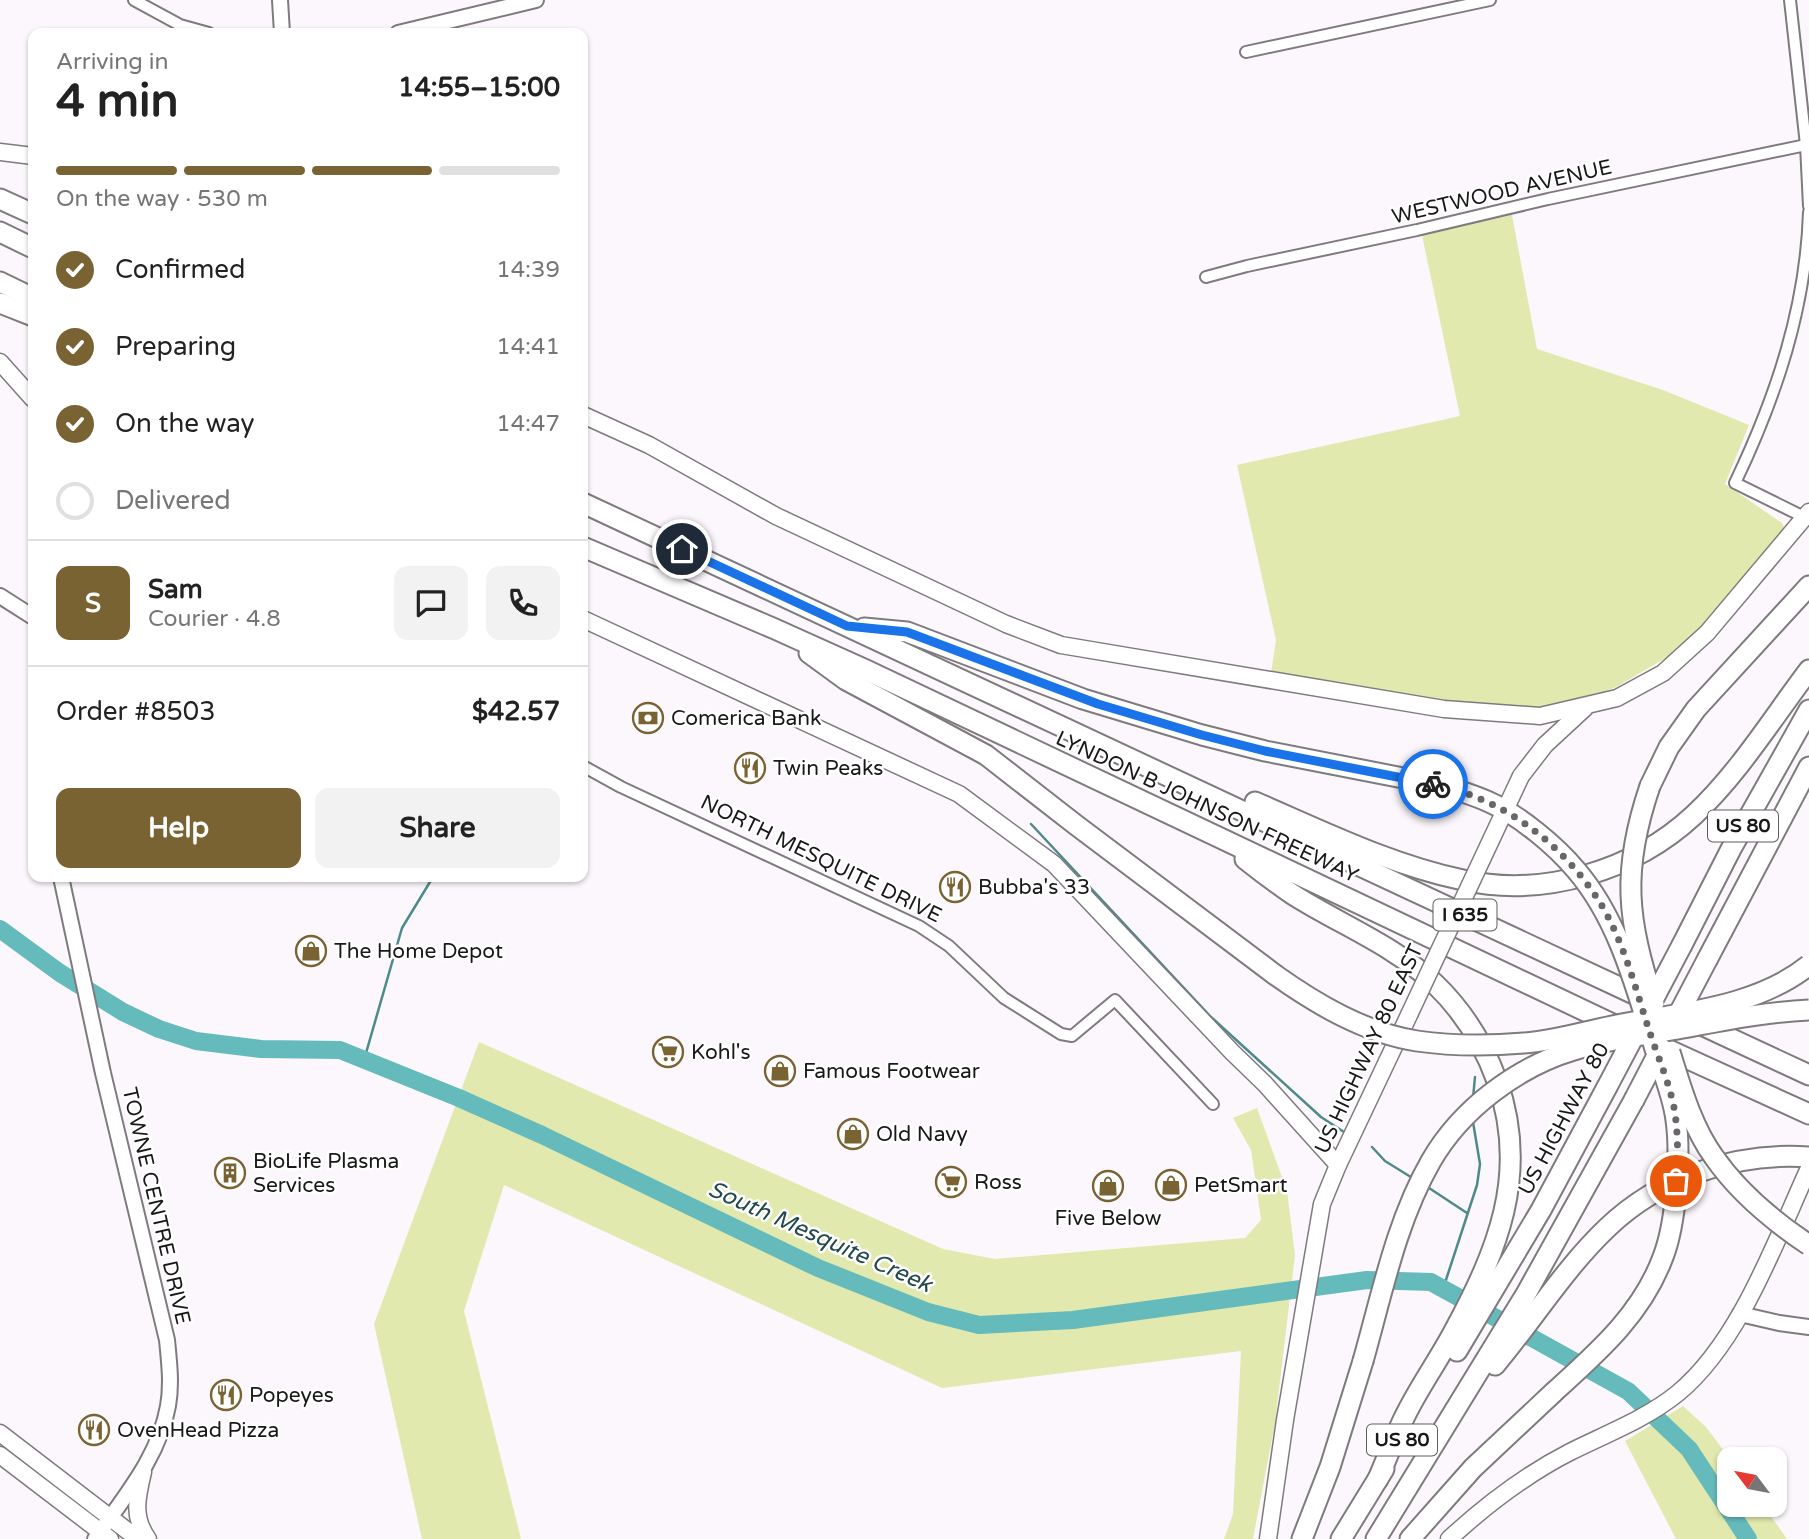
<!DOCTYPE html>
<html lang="en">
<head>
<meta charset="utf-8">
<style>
	:root { --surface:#fff; --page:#f2f2f2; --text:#222; --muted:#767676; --line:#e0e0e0; --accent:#796333 }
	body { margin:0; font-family:"Varela Round",sans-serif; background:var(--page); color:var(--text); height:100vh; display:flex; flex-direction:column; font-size:26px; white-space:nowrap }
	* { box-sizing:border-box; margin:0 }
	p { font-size:23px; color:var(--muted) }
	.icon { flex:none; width:38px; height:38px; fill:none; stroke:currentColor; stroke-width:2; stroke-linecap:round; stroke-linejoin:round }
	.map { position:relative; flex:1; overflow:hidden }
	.details { position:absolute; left:28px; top:28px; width:560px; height:854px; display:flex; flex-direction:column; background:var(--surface); border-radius:14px; box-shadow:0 2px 5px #0004 }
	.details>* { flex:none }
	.needle { width:46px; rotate:302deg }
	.tools { position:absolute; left:1717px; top:1447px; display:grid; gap:14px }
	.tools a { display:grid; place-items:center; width:70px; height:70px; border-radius:14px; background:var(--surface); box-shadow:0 2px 5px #0004; font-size:35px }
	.pin { position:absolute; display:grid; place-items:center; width:60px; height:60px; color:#fff; margin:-30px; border:4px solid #fff; border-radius:50%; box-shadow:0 2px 7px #0007 }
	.courier { position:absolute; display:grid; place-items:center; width:70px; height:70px; margin:-35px; border:5px solid #1a73e8; border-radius:50%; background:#fff; color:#222; box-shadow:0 2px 9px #0007 }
	.headline em { font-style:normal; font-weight:800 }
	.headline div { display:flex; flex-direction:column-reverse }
	.headline { display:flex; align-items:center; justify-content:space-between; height:119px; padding:0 28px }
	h1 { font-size:46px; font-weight:800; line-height:52px }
	.bar { display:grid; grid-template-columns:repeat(4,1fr); gap:10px 7px; align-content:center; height:84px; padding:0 28px }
	.bar i { height:9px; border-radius:5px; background:var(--line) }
	.bar .selected { background:var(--accent) }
	.bar p { grid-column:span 4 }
	.line { display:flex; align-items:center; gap:18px; padding:0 28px; border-top:2px solid var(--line) }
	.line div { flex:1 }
	.round { display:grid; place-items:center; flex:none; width:74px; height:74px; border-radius:14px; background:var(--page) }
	ol { padding:0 28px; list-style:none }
	li { display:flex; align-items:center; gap:21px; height:77px }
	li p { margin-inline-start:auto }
	li .icon { padding:7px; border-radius:50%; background:var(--accent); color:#fff; stroke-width:4 }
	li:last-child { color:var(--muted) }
	li i { width:38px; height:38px; border:4px solid var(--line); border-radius:50% }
	.action { display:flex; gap:14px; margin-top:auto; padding:14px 28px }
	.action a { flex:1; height:80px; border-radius:14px; background:var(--accent); color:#fff; font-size:28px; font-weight:800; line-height:80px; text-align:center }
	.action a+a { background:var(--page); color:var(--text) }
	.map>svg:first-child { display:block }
	.green { fill:#e2e9ae }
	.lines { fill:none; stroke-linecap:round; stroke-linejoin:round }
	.stream { stroke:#4e8a8a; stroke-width:2.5 }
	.river { stroke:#65bbbb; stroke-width:18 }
	.minor-casing { stroke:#7e7a7e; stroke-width:14 }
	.tertiary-casing { stroke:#7e7a7e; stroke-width:18 }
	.secondary-casing { stroke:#7e7a7e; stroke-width:19 }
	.motorway-casing { stroke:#7e7a7e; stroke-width:23 }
	.minor { stroke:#fff; stroke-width:10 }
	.tertiary { stroke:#fff; stroke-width:14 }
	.secondary { stroke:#fff; stroke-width:16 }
	.motorway { stroke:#fff; stroke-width:19 }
	.secondary-bridge-casing { stroke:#7e7a7e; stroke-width:19; stroke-linecap:butt }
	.motorway-bridge-casing { stroke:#7e7a7e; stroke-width:23; stroke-linecap:butt }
	.secondary-bridge { stroke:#fff; stroke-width:16 }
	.motorway-bridge { stroke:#fff; stroke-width:19 }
	.done { stroke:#686668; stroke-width:7; stroke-dasharray:0 12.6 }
	.route { stroke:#1a73e8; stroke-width:9 }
	.labels { text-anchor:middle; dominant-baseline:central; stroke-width:5; stroke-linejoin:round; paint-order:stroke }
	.shield { fill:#fff; stroke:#5e5d5e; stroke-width:2 }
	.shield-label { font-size:19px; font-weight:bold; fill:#191819 }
	.street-label { font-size:21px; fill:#191819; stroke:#fff }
	.poi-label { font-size:21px; fill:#191819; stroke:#fff; text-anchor:start }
	.water-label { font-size:23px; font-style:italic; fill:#224a4a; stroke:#fff }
</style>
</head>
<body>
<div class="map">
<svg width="1809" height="1539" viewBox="0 0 1809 1539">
	<rect width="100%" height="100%" fill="#fcf7fc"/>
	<g class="green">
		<polygon points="1512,215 1537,349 1663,390 1749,425 1725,484 1782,523 1785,529 1702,627 1671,655 1616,687 1578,702 1543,708 1482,708 1271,673 1276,640 1237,465 1460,416 1422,235"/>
		<polygon points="479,1042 943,1249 995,1259 1245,1238 1261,1220 1251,1150 1233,1118 1257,1108 1287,1191 1295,1255 1275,1423 1253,1539 1224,1539 1233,1514 1241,1351 942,1388 504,1185 464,1311 521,1539 422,1539 374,1324"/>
		<polygon points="1683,1406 1706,1427 1730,1459 1729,1505 1763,1505 1787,1539 1676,1539 1625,1441"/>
	</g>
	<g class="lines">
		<g class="stream">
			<polyline points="1031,824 1211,1017 1321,1117 1344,1132"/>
			<polyline points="364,1060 402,928 433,877"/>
			<polyline points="1473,1098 1475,1077"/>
			<polyline points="1372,1147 1385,1161 1414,1179"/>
			<polyline points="1426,1186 1467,1213"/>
			<polyline points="1443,1289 1477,1185 1480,1164 1473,1122"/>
		</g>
		<polyline class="river" points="0,929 60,973 123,1012 159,1029 196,1041 261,1049 340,1050 459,1098 542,1135 818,1268 928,1312 979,1325 1073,1320 1367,1280 1431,1282 1628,1391 1689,1449 1748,1539"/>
		<g class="minor-casing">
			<g id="minor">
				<polyline points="134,0 180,25 209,33"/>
				<polyline points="1790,0 1806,145 1809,206"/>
				<polyline points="1246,52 1490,0"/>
				<polyline points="1206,277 1247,266 1417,230 1548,199 1806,145"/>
				<path d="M1804 517 1735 483C1776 397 1806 308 1809 212"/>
				<polyline points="583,766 621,787 919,926 949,946 1004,998 1061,1034 1072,1036 1115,1000 1213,1104"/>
			</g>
		</g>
		<g class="tertiary-casing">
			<g id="tertiary">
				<polyline points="280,0 282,33"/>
				<polyline points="398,33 536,0"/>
				<polyline points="0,596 33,617"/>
				<path d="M61 877 103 1073 167 1340C169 1361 172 1384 168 1406 159 1457 124 1497 95 1539"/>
				<polyline points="1740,1314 1779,1323 1809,1327"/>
			</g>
		</g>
		<g class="secondary-casing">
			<g id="secondary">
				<polyline points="0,152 33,156"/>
				<polyline points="0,362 33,399"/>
				<polyline points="583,415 649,445 776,516 1006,624 1061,645 1444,709 1540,716 1617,698 1663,673 1707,633 1809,512"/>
				<polyline points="583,619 959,794 1054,864 1232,1052 1265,1084 1338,1165"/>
				<polyline points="1521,776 1545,745 1585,708"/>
				<polyline points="0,1433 138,1539"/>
				<polyline points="0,1455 110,1539"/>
				<path d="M143 1472C137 1497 132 1517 148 1539"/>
				<polyline points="1268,1539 1285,1420 1322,1204 1338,1165 1409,1015"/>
				<path d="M1449 1539C1486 1505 1525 1475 1570 1452 1606 1434 1646 1419 1678 1393 1740 1342 1776 1240 1809 1168"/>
			</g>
		</g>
		<g class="motorway-casing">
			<g id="motorway">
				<polyline points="0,199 33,214"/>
				<polyline points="0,232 33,248"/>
				<polyline points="0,282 33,298"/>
				<polyline points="0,303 33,316"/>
				<polyline points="583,503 1649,1001"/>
				<polyline points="583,547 775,629 866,670 1623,1029"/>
				<polyline points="864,628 907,632 1083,699 1202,735 1265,751 1449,787"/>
				<polyline points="809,653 846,680 986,755 1076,825 1274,974"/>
				<polyline points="1650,786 1669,747 1696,709 1809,586"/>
				<path d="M1255 802C1322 831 1391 865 1463 880 1543 898 1634 871 1694 815 1738 774 1772 719 1809 670"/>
				<path d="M1245 859C1260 871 1276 883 1292 894 1339 924 1394 945 1435 984 1463 1011 1484 1045 1497 1081 1530 1174 1497 1252 1453 1333 1438 1361 1419 1387 1405 1416 1395 1436 1387 1458 1378 1479"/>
				<polyline points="1682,945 1732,847 1809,710"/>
				<polyline points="1708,958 1809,767"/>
				<polyline points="1693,1021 1809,1075"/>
				<polyline points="1660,1046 1809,1114"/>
				<polyline points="1457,1351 1541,1210 1607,1087"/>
				<path d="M1495 1365C1533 1320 1564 1269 1607 1228 1660 1177 1736 1152 1809 1157"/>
				<polyline points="1302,1539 1330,1467 1363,1361"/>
				<polyline points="1341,1539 1384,1469"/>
				<polyline points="1376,1539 1526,1294 1634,1100"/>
				<polyline points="1410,1539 1473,1468 1554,1392"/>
			</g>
		</g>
		<use href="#minor" class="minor"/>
		<use href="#tertiary" class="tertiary"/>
		<use href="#secondary" class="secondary"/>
		<use href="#motorway" class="motorway"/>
		<g class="secondary-bridge-casing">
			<polyline id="secondary-bridge" points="1409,1015 1521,776"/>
		</g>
		<g class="motorway-bridge-casing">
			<g id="motorway-bridge">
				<path d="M1650 786C1621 871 1627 919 1654 1003"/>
				<path d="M1449 787C1462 792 1476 796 1489 802 1519 815 1556 846 1576 870 1619 920 1636 988 1655 1049 1663 1072 1673 1096 1676 1120 1681 1156 1676 1224 1663 1257 1642 1314 1598 1352 1554 1392"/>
				<path d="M1274 974C1316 1004 1365 1033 1417 1041 1452 1046 1489 1046 1524 1043 1553 1041 1583 1032 1612 1026 1677 1013 1756 1008 1809 965"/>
				<polyline points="1676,1019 1708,958"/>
				<path d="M1670 1052C1681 1087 1692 1127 1714 1157 1739 1193 1773 1221 1809 1245"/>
				<polyline points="1607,1087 1682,945"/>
				<polyline points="1634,1100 1661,1048"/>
				<path d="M1363 1361C1382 1294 1396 1222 1431 1161 1461 1109 1517 1067 1574 1050 1608 1039 1644 1035 1678 1029 1722 1021 1764 1012 1809 1010"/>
			</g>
		</g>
		<use href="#secondary-bridge" class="secondary-bridge"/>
		<use href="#motorway-bridge" class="motorway-bridge"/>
	</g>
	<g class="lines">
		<path class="done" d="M1433 784C1502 798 1561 842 1599 901 1623 939 1635 987 1649 1030 1658 1058 1674 1093 1676 1122 1678 1141 1678 1161 1676 1181"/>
		<polyline class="route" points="682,549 847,626 907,632 1098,704 1202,735 1265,751 1433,784"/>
	</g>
	<defs>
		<g id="bank-ring" transform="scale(1.575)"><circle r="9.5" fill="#fff" stroke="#796333" stroke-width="1.5"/><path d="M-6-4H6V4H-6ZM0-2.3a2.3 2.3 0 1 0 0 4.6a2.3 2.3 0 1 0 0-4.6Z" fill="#796333"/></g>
		<g id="restaurant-ring" transform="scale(1.575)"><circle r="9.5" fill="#fff" stroke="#796333" stroke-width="1.5"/><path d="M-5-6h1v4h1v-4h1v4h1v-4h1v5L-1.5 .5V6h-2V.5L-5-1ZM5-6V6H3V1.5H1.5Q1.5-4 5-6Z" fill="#796333"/></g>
		<g id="shop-ring" transform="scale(1.575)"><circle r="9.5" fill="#fff" stroke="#796333" stroke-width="1.5"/><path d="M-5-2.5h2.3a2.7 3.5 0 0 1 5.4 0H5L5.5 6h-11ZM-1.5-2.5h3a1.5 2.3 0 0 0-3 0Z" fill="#796333"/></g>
		<g id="supermarket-ring" transform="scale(1.575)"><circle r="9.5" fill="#fff" stroke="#796333" stroke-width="1.5"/><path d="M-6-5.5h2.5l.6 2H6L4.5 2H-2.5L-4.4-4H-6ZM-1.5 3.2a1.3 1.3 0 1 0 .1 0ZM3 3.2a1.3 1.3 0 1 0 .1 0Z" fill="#796333"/></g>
		<g id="building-ring" transform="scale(1.575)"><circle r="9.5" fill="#fff" stroke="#796333" stroke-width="1.5"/><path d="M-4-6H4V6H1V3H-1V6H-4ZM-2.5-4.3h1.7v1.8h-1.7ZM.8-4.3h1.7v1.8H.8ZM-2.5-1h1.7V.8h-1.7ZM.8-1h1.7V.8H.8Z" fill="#796333"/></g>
	</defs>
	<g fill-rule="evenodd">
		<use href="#bank-ring" x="648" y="718"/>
		<use href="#restaurant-ring" x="750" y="768"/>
		<use href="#restaurant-ring" x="955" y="887"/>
		<use href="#shop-ring" x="311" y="951"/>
		<use href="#supermarket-ring" x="668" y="1052"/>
		<use href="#shop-ring" x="780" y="1071"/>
		<use href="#shop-ring" x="853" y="1134"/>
		<use href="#building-ring" x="230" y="1173"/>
		<use href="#supermarket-ring" x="951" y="1182"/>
		<use href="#shop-ring" x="1171" y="1185"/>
		<use href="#shop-ring" x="1108" y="1186"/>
		<use href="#restaurant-ring" x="226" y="1395"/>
		<use href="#restaurant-ring" x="94" y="1430"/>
	</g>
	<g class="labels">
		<g class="shield">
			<rect x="1708" y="810.5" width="70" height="31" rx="5"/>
			<rect x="1433.5" y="899.5" width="63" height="31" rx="5"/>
			<rect x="1367" y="1424.5" width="70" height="31" rx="5"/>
		</g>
		<g class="shield-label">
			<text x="1743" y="826">US 80</text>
			<text x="1465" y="915">I 635</text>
			<text x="1402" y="1440">US 80</text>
		</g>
		<g class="street-label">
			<text transform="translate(1502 192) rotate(-13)">WESTWOOD AVENUE</text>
			<text transform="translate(1207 807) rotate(25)">LYNDON B JOHNSON FREEWAY</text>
			<text transform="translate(821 859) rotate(26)">NORTH MESQUITE DRIVE</text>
			<text transform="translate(1369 1049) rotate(-65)">US HIGHWAY 80 EAST</text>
			<text transform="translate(1564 1119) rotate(-62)">US HIGHWAY 80</text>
			<text transform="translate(156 1206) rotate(77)">TOWNE CENTRE DRIVE</text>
		</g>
		<g class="poi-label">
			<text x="671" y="718">Comerica Bank</text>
			<text x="773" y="768">Twin Peaks</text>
			<text x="978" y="887">Bubba's 33</text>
			<text x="334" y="951">The Home Depot</text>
			<text x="691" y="1052">Kohl's</text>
			<text x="803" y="1071">Famous Footwear</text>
			<text x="876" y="1134">Old Navy</text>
			<text x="253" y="1161">BioLife Plasma<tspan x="253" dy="24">Services</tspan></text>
			<text x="974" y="1182">Ross</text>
			<text x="1194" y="1185">PetSmart</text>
			<text x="1108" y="1218" text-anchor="middle">Five Below</text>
			<text x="249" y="1395">Popeyes</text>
			<text x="117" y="1430">OvenHead Pizza</text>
		</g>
		<g class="water-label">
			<text transform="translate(820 1237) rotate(24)">South Mesquite Creek</text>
		</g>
	</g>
</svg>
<div class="tools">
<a><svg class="needle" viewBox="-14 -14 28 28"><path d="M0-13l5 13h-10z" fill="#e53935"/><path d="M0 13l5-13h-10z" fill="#767676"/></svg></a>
</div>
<div class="pin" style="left:1676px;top:1181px;background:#ea580c"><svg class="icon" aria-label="bag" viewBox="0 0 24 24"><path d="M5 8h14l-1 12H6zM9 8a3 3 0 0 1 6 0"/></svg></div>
<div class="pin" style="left:682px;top:549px;background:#1f2937"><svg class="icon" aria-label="home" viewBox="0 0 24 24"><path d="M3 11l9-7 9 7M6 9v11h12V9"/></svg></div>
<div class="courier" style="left:1433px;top:784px"><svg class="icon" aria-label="bike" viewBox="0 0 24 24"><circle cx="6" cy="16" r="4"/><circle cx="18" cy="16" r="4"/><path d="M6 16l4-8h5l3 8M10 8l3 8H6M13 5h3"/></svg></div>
<section class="details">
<div class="headline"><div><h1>4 min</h1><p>Arriving in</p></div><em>14:55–15:00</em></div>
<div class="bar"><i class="selected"></i><i class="selected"></i><i class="selected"></i><i></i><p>On the way · 530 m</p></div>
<ol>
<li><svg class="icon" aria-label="check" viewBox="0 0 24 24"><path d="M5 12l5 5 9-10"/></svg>Confirmed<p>14:39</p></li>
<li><svg class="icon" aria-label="check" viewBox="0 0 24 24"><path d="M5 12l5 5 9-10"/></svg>Preparing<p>14:41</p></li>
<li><svg class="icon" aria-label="check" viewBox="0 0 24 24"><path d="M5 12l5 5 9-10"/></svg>On the way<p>14:47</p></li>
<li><i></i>Delivered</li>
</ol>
<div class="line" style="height:126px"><b class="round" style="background:var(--accent);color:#fff">S</b><div><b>Sam</b><p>Courier · 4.8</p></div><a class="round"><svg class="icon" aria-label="chat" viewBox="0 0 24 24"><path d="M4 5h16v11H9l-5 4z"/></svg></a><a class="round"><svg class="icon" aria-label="phone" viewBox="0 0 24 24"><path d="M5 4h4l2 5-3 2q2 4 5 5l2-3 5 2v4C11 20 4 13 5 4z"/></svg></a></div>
<div class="line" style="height:91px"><div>Order #8503</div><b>$42.57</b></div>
<div class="action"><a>Help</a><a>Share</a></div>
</section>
</div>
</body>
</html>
